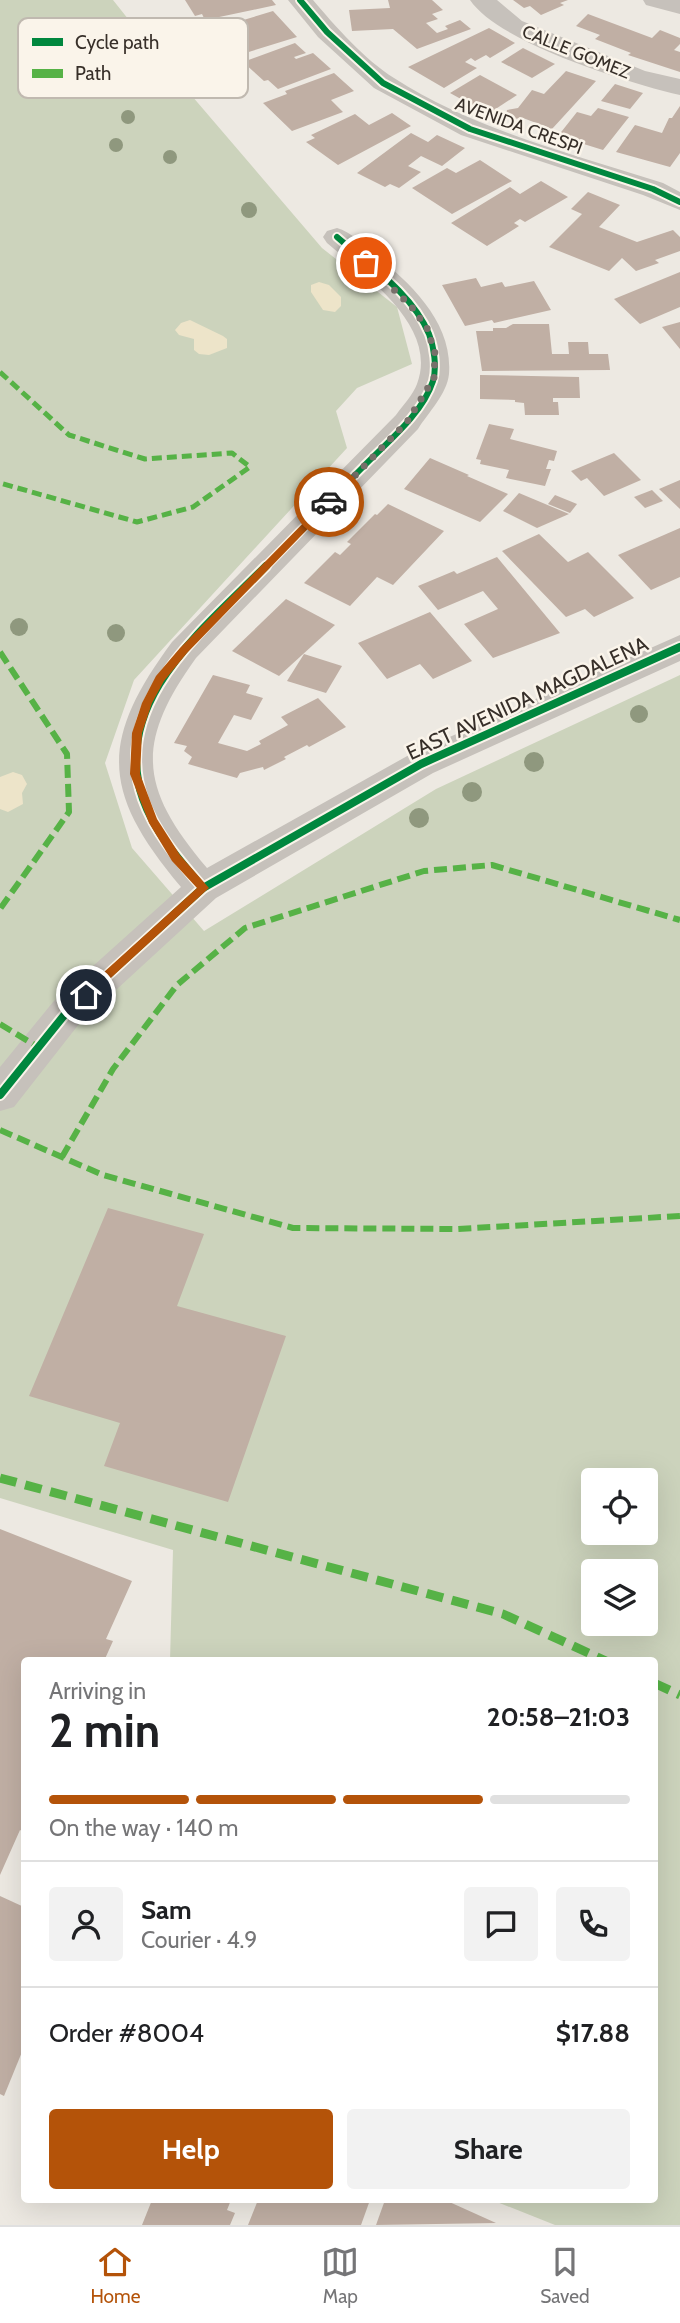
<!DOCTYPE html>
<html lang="en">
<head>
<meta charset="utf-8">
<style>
	:root { --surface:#fff; --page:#f2f2f2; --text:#202124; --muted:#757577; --line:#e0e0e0; --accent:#b45309 }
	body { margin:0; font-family:Cabin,sans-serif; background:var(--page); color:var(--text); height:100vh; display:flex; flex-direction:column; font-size:26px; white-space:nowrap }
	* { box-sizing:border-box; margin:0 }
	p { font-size:23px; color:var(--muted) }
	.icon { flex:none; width:38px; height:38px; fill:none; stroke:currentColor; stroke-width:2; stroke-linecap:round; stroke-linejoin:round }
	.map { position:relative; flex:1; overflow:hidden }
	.side { position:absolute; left:21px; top:1657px; width:637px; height:546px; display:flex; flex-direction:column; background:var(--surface); border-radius:7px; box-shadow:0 7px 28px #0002 }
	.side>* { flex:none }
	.tools { position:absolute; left:581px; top:1468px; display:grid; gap:14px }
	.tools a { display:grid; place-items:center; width:77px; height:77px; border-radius:7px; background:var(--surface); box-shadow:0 7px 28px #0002; font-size:35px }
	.pin { position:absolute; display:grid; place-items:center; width:60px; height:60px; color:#fff; margin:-30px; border:4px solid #fff; border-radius:50%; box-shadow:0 2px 7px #0007 }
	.courier { position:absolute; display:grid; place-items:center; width:70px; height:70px; margin:-35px; border:5px solid #b45309; border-radius:50%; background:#fff; color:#222; box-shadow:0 2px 9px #0007 }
	.headline em { font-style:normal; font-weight:700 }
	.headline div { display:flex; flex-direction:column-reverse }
	.headline { display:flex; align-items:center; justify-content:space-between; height:119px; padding:0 28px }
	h1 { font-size:46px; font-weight:700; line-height:52px }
	.bar { display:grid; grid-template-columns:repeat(4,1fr); gap:10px 7px; align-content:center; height:84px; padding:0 28px }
	.bar i { height:9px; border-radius:5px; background:var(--line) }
	.bar .selected { background:var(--accent) }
	.bar p { grid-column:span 4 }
	.line { display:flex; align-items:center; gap:18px; padding:0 28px; border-top:2px solid var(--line) }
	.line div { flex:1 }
	.round { display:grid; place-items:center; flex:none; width:74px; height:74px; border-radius:7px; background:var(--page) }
	.primary-button { display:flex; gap:14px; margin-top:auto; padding:14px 28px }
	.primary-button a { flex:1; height:80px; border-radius:7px; background:var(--accent); color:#fff; font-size:28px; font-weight:700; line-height:80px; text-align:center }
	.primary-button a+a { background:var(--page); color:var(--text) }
	.menu { display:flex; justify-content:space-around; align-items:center; height:98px; border-top:2px solid var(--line); background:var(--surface); font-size:19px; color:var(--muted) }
	.menu a { display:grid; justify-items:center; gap:4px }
	.menu .selected { color:var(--accent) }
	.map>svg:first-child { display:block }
	.green { fill:#ccd3bc; fill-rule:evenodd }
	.sand { fill:#ede4c9 }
	.building { fill:#c0afa4 }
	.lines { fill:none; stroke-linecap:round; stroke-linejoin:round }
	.minor { fill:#c6c1bb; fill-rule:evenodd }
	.quiet-far2 { stroke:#56b246; stroke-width:5; stroke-dasharray:10 5; stroke-linecap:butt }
	.quiet-far1 { stroke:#56b246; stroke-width:6; stroke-dasharray:13 6; stroke-linecap:butt }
	.quiet { stroke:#56b246; stroke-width:9; stroke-dasharray:17 9; stroke-linecap:butt }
	.cycleway-far1-casing { stroke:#faf4ea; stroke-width:10 }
	.cycleway-casing { stroke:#faf4ea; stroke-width:12 }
	.cycleway-far1 { stroke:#00873e; stroke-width:6 }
	.cycleway { stroke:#00873e; stroke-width:8 }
	.tree { fill:#8f987e }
	.route { fill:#b45309 }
	.done { stroke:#77706a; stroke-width:7; stroke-dasharray:0 12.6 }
	.labels { text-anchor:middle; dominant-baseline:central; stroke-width:5; stroke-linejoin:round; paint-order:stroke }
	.far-street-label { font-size:18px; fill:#372f29; stroke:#faf4ea }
	.street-label { font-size:21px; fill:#372f29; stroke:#faf4ea }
	.key { fill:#faf4ea; stroke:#c0b9b0; stroke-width:2 }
	.key-label { font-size:19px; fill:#372f29 }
</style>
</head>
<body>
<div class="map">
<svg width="680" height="2225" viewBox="0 0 680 2225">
	<rect width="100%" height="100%" fill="#ede9e2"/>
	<path class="green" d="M0 0H113L156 54 322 248 397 307 412 364 357 388 336 411 347 448 134 680 105 763 132 848 204 931 436 789 680 675V2225H555L492 2200H654V1661H170L173 1550 0 1498ZM593 1480H646V1533H593ZM593 1572H646V1624H593Z"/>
	<g class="sand">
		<polygon points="319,282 329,285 341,297 341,306 335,312 323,310 311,292 311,285"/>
		<polygon points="190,320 223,336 227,339 227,348 209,355 199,354 194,350 194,339 179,335 175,330 181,323"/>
		<polygon points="13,772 22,775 27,784 22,793 23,804 8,812 0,809 0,777"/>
	</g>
	<g class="building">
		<polygon points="185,0 272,0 276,5 205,20 202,14 195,16"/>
		<polygon points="388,0 432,0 443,10 432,14 438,19 426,23 437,33 448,29 445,26 460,20 471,29 417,49 393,29 352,31 349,10 390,8"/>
		<polygon points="513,0 568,0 560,3 564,5 541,15 530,6 524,8"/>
		<polygon points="273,11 297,37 210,64 193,44 213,38 207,31"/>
		<polygon points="588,14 652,38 660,30 680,38 680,44 674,50 680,52 680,72 628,55 631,53 595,39 600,35 576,26"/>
		<polygon points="489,28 515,43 490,58 486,55 475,61 471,58 465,62 477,68 444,88 408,67"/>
		<polygon points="295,43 306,53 294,57 296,59 313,53 331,69 278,89 268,80 264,81 243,62"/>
		<polygon points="523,48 555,64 532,78 501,62"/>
		<polygon points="566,71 596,81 552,129 523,118 512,119 506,115 507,110 518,108 532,90 544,94"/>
		<polygon points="334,73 354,91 331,100 343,112 292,131 263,103 287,94 285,91"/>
		<polygon points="480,75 517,95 488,114 450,93"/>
		<polygon points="615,84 643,93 630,109 601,101"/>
		<polygon points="680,106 680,153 670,167 616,152 635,125 662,133 669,118 672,118"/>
		<polygon points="598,108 629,117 603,150 558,136 577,112 591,116"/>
		<polygon points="392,113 411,126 338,165 306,142 315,138 311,135 355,114 369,125"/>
		<polygon points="411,133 428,142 437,135 465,148 442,166 421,156 408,166 421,172 399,188 390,184 385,187 357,173"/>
		<polygon points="480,160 512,181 452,214 412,188 447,168 456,173"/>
		<polygon points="541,181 568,197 525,222 520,219 514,223 519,226 487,246 451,223 510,187 520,194"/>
		<polygon points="588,192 620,205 599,227 637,242 673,230 680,237 680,251 655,260 659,263 636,271 622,258 609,271 549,247 582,214 571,209"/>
		<polygon points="680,272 680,307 640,324 614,299"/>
		<polygon points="476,278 481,287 502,282 505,287 534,281 551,310 494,323 492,320 465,326 442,285"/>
		<polygon points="680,322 680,349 662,327"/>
		<polygon points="513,324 549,324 552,354 569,354 568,342 588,342 589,354 608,354 610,370 482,371 476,331 493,331 493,328 506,328"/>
		<polygon points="480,375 579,377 580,398 553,398 553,402 558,402 559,415 525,415 524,403 515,402 515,400 480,399"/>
		<polygon points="489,424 514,429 510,439 557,451 554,461 549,460 546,469 551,469 545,486 506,478 509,470 480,464 481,460 476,459"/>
		<polygon points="614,453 641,480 604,496 587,478 581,481 571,471"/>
		<polygon points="430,458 469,475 467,476 508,494 480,522 404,489"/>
		<polygon points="680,480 680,509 659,489"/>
		<polygon points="652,490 663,501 645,508 634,497"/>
		<polygon points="519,493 569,514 537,528 503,511"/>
		<polygon points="555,495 577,504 570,513 548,504"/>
		<polygon points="388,504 444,531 393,585 377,577 350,606 304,583 335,552 340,555 351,544 347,542 375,514 377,515"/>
		<polygon points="680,528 680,577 651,590 618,555"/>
		<polygon points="539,534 568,562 588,552 634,598 594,617 585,609 566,617 502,551"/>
		<polygon points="497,557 560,633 493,658 464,624 498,609 483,591 438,610 418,586 454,571 457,574"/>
		<polygon points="286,599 335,625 279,676 232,651"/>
		<polygon points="430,612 472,661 433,679 420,664 387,679 358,643"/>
		<polygon points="304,654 342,666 326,693 287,681"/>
		<polygon points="213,675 250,685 246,693 263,698 251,720 234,715 218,743 247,751 261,744 259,741 288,725 281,717 318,698 346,727 309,747 307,745 284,757 286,759 264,770 263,767 240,773 237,778 188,764 192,757 184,751 187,746 174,743"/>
		<polygon points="108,1208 204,1234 177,1306 286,1336 228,1502 104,1466 120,1423 29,1396"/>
		<polygon points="0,1529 132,1581 106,1639 113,1641 104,1661 24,1661 24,1832 20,1830 0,1875"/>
		<polygon points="0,1896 24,1907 24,2047 4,2096 0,2094"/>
		<polygon points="152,2200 231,2200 227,2210 235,2213 230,2225 142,2225"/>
		<polygon points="258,2200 370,2200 361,2225 248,2225"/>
		<polygon points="385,2200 445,2200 496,2223 376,2225"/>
	</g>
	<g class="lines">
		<g class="minor">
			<path d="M288 0H313C335 26 365 60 394 78 475 130 572 154 663 183L680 192V210L643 195 461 135 374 88 318 37Z"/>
			<path d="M470 0H497L522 21 645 71 680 79V95C628 83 499 43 470 0Z"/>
			<polygon points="643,0 680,0 680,14 646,5"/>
			<path d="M337 228C351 232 361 243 372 252 409 282 453 321 449 374 447 394 428 413 418 429L196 658C134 744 140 789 207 868L409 755 680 635V661L433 773 216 898 79 1024 14 1107 0 1111V1067L53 1002 181 887C101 792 99 741 172 642L396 415C403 405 413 395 417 384 439 326 364 275 327 243L323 237 327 231Z"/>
		</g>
		<polyline class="quiet-far2" points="0,372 69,435 145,459 232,453 250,467 193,507 137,522 0,483"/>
		<g class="quiet-far1">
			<polyline points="0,652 67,754 69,812 0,909"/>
			<polyline points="0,1024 38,1047"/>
			<polyline points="0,1130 103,1175 293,1228 458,1229 680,1216"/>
			<polyline points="62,1157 113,1069 177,985 245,928 424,871 492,865 680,920"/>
		</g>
		<g class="quiet">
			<polyline points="0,1478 503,1614 606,1661"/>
			<polyline points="654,1683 680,1695"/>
		</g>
		<g class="cycleway-far1-casing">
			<g id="cycleway-far1">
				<polyline points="300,0 327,32 383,83 470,129 653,189 680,202"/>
				<path d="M264 568C297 535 329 501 362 468 386 443 422 415 433 381 437 367 434 347 429 334 412 293 369 265 337 237"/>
			</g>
		</g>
		<g class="cycleway-casing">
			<g id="cycleway">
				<path d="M203 888C180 861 155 833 143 799 109 702 206 627 266 566"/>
				<polyline points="0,1095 66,1013 203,888 421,764 680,647"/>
			</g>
		</g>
		<use href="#cycleway-far1" class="cycleway-far1"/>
		<use href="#cycleway" class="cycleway"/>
	</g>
	<g class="tree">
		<circle cx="128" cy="117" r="7"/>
		<circle cx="116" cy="145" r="7"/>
		<circle cx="170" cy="157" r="7"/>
		<circle cx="249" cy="210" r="8"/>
		<circle cx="19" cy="627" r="9"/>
		<circle cx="116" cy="633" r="9"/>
		<circle cx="639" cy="714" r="9"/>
		<circle cx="534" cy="762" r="10"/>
		<circle cx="472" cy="792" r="10"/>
		<circle cx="419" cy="818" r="10"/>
	</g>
	<polygon class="route" points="326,500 334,502 187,653 164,681 152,703 142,733 140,774 157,819 180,855 209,888 89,998 82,998 82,992 197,888 172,861 149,823 130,774 132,733 142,703 156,676 180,648"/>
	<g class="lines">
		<polyline class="done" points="329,502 407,422 434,378 435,353 427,328 411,306 366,263"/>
	</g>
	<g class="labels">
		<g class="far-street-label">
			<text transform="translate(576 52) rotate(22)">CALLE GOMEZ</text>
			<text transform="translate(519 126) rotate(20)">AVENIDA CRESPI</text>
		</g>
		<g class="street-label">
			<text transform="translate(527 698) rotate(-25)">EAST AVENIDA MAGDALENA</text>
		</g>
	</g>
	<rect x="18" y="18" width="230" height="80" rx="10" class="key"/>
	<rect x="32" y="38" width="31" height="8" fill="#00873e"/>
	<rect x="32" y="69" width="31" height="9" fill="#56b246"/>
	<g class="key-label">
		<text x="75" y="49">Cycle path</text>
		<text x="75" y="80">Path</text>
	</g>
</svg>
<div class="tools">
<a><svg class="icon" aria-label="locate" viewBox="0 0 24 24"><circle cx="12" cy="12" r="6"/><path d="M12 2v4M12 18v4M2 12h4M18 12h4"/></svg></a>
<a><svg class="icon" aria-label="layers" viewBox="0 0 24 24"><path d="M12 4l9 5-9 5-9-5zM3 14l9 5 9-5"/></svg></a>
</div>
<div class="pin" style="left:366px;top:263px;background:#ea580c"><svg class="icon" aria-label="bag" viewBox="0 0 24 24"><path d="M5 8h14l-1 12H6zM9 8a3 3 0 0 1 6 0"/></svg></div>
<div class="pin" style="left:86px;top:995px;background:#1f2937"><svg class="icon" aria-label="home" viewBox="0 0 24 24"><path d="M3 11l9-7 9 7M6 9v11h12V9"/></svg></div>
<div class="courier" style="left:329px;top:502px"><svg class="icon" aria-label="car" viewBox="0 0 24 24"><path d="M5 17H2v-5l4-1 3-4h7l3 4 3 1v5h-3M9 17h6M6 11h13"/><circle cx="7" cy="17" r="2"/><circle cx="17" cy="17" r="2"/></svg></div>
<section class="side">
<div class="headline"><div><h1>2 min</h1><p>Arriving in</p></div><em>20:58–21:03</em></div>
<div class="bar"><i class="selected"></i><i class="selected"></i><i class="selected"></i><i></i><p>On the way · 140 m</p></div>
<div class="line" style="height:126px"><a class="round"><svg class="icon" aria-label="person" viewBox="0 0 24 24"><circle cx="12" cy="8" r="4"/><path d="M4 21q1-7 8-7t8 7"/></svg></a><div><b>Sam</b><p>Courier · 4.9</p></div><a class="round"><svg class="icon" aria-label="chat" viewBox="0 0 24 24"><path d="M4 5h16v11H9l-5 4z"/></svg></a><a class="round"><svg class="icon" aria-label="phone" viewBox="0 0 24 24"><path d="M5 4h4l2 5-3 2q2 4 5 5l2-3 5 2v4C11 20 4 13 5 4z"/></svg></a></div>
<div class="line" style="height:91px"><div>Order #8004</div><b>$17.88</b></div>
<div class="primary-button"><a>Help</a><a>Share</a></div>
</section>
</div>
<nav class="menu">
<a class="selected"><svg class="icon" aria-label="home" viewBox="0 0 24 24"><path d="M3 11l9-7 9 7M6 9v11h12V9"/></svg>Home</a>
<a><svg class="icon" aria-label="map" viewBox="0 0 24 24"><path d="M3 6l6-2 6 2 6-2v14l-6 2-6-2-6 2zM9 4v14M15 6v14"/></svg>Map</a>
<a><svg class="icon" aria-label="saved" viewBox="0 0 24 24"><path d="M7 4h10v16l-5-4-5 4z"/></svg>Saved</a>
</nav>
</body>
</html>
